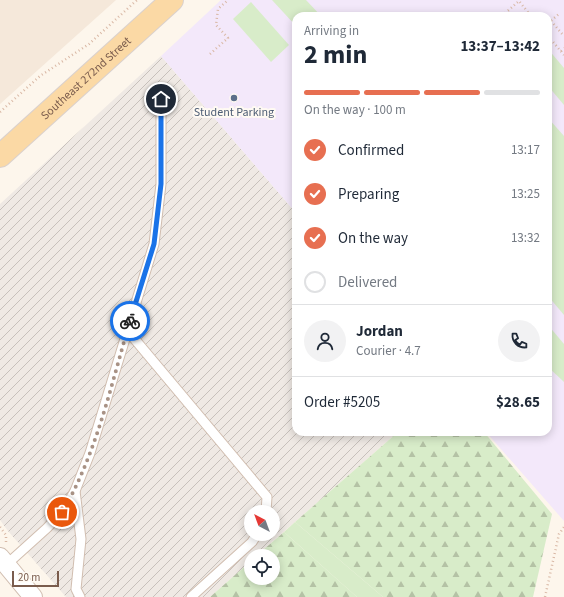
<!DOCTYPE html>
<html lang="en">
<head>
<meta charset="utf-8">
<style>
	:root { --surface:#fff; --page:#f2f2f3; --text:#1f2937; --muted:#747a83; --line:#e0e1e3; --accent:#e76f51 }
	body { margin:0; font-family:"Source Sans 3",sans-serif; background:var(--page); color:var(--text); height:100vh; display:flex; flex-direction:column; font-size:15px; white-space:nowrap }
	* { box-sizing:border-box; margin:0 }
	p { font-size:13px; color:var(--muted) }
	.icon { flex:none; width:22px; height:22px; fill:none; stroke:currentColor; stroke-width:2; stroke-linecap:round; stroke-linejoin:round }
	.map { position:relative; flex:1; overflow:hidden }
	.sheet { position:absolute; left:292px; top:12px; width:260px; height:424px; display:flex; flex-direction:column; background:var(--surface); border-radius:12px; box-shadow:0 2px 10px #0003 }
	.sheet>* { flex:none }
	.needle { width:26px; rotate:319deg }
	.controls { position:absolute; left:244px; top:505px; display:grid; gap:8px }
	.controls a { display:grid; place-items:center; width:36px; height:36px; border-radius:50%; background:var(--surface); box-shadow:0 2px 10px #0003; font-size:20px }
	.scale { position:absolute; left:12px; bottom:10px; width:47px; box-sizing:border-box; padding-left:4px; border:2px solid #7a5c4d; border-top:0; font-size:11px; line-height:14px; white-space:nowrap; color:#7a5c4d; -webkit-text-stroke:3px #fffaf3; paint-order:stroke }
	.pin { position:absolute; display:grid; place-items:center; width:34px; height:34px; color:#fff; margin:-17px; border:2px solid #fff; border-radius:50%; box-shadow:0 1px 4px #0007 }
	.courier { position:absolute; display:grid; place-items:center; width:40px; height:40px; margin:-20px; border:3px solid #1a73e8; border-radius:50%; background:#fff; color:#222; box-shadow:0 1px 5px #0007 }
	.overview em { font-style:normal; font-weight:700 }
	.overview div { display:flex; flex-direction:column-reverse }
	.overview { display:flex; align-items:center; justify-content:space-between; height:68px; padding:0 12px }
	h1 { font-size:26px; font-weight:700; line-height:30px }
	.bar { display:grid; grid-template-columns:repeat(4,1fr); gap:6px 4px; align-content:center; height:48px; padding:0 12px }
	.bar i { height:5px; border-radius:3px; background:var(--line) }
	.bar .selected { background:var(--accent) }
	.bar p { grid-column:span 4 }
	.line { display:flex; align-items:center; gap:10px; padding:0 12px; border-top:1px solid var(--line) }
	.line div { flex:1 }
	.round { display:grid; place-items:center; flex:none; width:42px; height:42px; border-radius:21px; background:var(--page) }
	ol { padding:0 12px; list-style:none }
	li { display:flex; align-items:center; gap:12px; height:44px }
	li p { margin-inline-start:auto }
	li .icon { padding:4px; border-radius:50%; background:var(--accent); color:#fff; stroke-width:4 }
	li:last-child { color:var(--muted) }
	li i { width:22px; height:22px; border:2px solid var(--line); border-radius:50% }
	.map>svg:first-child { display:block }
	.residential { fill:#f5e8da }
	.industrial { fill:url(#industrial-furrows); fill-rule:evenodd }
	.education { fill:#f3e8fa }
	.grass { fill:#d8ecc9 }
	.forest { fill:url(#forest-firs) }
	.lines { fill:none; stroke-linecap:round; stroke-linejoin:round }
	.service-casing { stroke:#d1beb0; stroke-width:11 }
	.minor-casing { stroke:#d1beb0; stroke-width:20 }
	.primary-casing { stroke:#dad1cd; stroke-width:24 }
	.path { stroke:#d9b8a5; stroke-width:2.5; stroke-dasharray:1 3; stroke-linecap:butt }
	.service { stroke:#fff; stroke-width:9 }
	.minor { stroke:#fff; stroke-width:18 }
	.primary { stroke:#fbd9a5; stroke-width:22 }
	.done { stroke:#a89285; stroke-width:4; stroke-dasharray:0 7.2 }
	.route { stroke:#1a73e8; stroke-width:5 }
	.service-dot { fill:#5c6f8a; stroke:#fffaf3; stroke-width:1.5 }
	.labels { text-anchor:middle; dominant-baseline:central; stroke-width:4; stroke-linejoin:round; paint-order:stroke }
	.street-label { font-size:12px; fill:#7a5c4d; stroke:#fffaf3 }
	.service-label { font-size:12px; fill:#4e5e75; stroke:#fffaf3 }
</style>
</head>
<body>
<div class="map">
<svg width="564" height="597" viewBox="0 0 564 597">
	<defs>
		<pattern id="industrial-furrows" width="10" height="10" patternUnits="userSpaceOnUse"><rect width="10" height="10" fill="#efe9e4"/><path d="M-1 1l2-2M0 10L10 0M9 11l2-2" fill="none" stroke="#c7c0bb"/></pattern>
		<pattern id="forest-firs" width="22" height="20" patternUnits="userSpaceOnUse"><rect width="22" height="20" fill="#d8ecc9"/><path d="M5 1l3.5 6h-7zM16 11l3.5 6h-7z" fill="#b4c2a5"/></pattern>
	</defs>
	<rect width="100%" height="100%" fill="#fdf6ec"/>
	<polygon class="residential" points="0,0 116,0 0,104"/>
	<path class="industrial" d="M161 56 296 213V432H398L256 556H251V561L210 597H66L8 531 0 520V204ZM251 512H273V534H251Z"/>
	<polygon class="education" points="221,0 564,0 564,521 486,432 548,432 548,16 296,16 296,213 161,56"/>
	<g class="grass">
		<polygon points="272,0 306,0 321,16 296,16 296,26"/>
		<polygon points="251,2 289,45 271,62 233,19"/>
		<polygon points="548,49 564,68 564,105 548,86"/>
		<polygon points="548,118 564,136 564,315 548,296"/>
		<polygon points="548,325 564,344 564,382 548,367"/>
		<polygon points="295,522 383,597 357,597 284,532"/>
	</g>
	<g class="forest">
		<polygon points="398,432 484,432 552,514 533,597 383,597 295,522"/>
		<polygon points="284,532 357,597 210,597 251,561 251,578 273,578 273,556 256,556"/>
	</g>
	<g class="lines">
		<g class="service-casing">
			<g id="service">
				<polyline points="127,330 267,497 266,512"/>
				<polyline points="75,491 81,539 76,589 80,597"/>
				<polyline points="6,565 47,528 62,512 75,491 90,453 154,244 161,184 161,99"/>
				<polyline points="191,597 252,542 257,534"/>
			</g>
		</g>
		<g class="minor-casing">
			<polyline id="minor" points="0,557 33,597"/>
		</g>
		<g class="primary-casing">
			<g id="primary">
				<path id="s1" d="M0 156 172 0"/>
			</g>
		</g>
		<g class="path">
			<polyline points="502,16 519,1 531,16"/>
			<polyline points="551,21 564,36"/>
			<polyline points="548,23 559,14"/>
			<polyline points="548,36 564,55"/>
			<polyline points="561,51 564,48"/>
			<polyline points="210,54 228,38 216,25 218,9 228,0"/>
			<polyline points="0,112 40,76 89,44 137,0"/>
			<polyline points="0,527 6,535 6,543"/>
			<polyline points="545,597 559,534 564,527"/>
		</g>
		<use href="#service" class="service"/>
		<use href="#minor" class="minor"/>
		<use href="#primary" class="primary"/>
	</g>
	<g class="lines">
		<path class="done" d="M62 512C96 456 111 385 130 321"/>
		<polyline class="route" points="130,321 154,244 161,184 161,99"/>
	</g>
	<circle class="service-dot" cx="234" cy="98" r="4"/>
	<g class="labels">
		<g class="street-label">
			<text stroke="none"><textPath href="#s1" startOffset="116">Southeast 272nd Street</textPath></text>
		</g>
		<g class="service-label">
			<text x="234" y="112">Student Parking</text>
		</g>
	</g>
</svg>
<div class="controls">
<a><svg class="needle" viewBox="-14 -14 28 28"><path d="M0-13l5 13h-10z" fill="#e53935"/><path d="M0 13l5-13h-10z" fill="#747a83"/></svg></a>
<a><svg class="icon" aria-label="locate" viewBox="0 0 24 24"><circle cx="12" cy="12" r="6"/><path d="M12 2v4M12 18v4M2 12h4M18 12h4"/></svg></a>
</div>
<div class="scale">20 m</div>
<div class="pin" style="left:62px;top:512px;background:#ea580c"><svg class="icon" aria-label="bag" viewBox="0 0 24 24"><path d="M5 8h14l-1 12H6zM9 8a3 3 0 0 1 6 0"/></svg></div>
<div class="pin" style="left:161px;top:99px;background:#1f2937"><svg class="icon" aria-label="home" viewBox="0 0 24 24"><path d="M3 11l9-7 9 7M6 9v11h12V9"/></svg></div>
<div class="courier" style="left:130px;top:321px"><svg class="icon" aria-label="bike" viewBox="0 0 24 24"><circle cx="6" cy="16" r="4"/><circle cx="18" cy="16" r="4"/><path d="M6 16l4-8h5l3 8M10 8l3 8H6M13 5h3"/></svg></div>
<section class="sheet">
<div class="overview"><div><h1>2 min</h1><p>Arriving in</p></div><em>13:37–13:42</em></div>
<div class="bar"><i class="selected"></i><i class="selected"></i><i class="selected"></i><i></i><p>On the way · 100 m</p></div>
<ol>
<li><svg class="icon" aria-label="check" viewBox="0 0 24 24"><path d="M5 12l5 5 9-10"/></svg>Confirmed<p>13:17</p></li>
<li><svg class="icon" aria-label="check" viewBox="0 0 24 24"><path d="M5 12l5 5 9-10"/></svg>Preparing<p>13:25</p></li>
<li><svg class="icon" aria-label="check" viewBox="0 0 24 24"><path d="M5 12l5 5 9-10"/></svg>On the way<p>13:32</p></li>
<li><i></i>Delivered</li>
</ol>
<div class="line" style="height:72px"><a class="round"><svg class="icon" aria-label="person" viewBox="0 0 24 24"><circle cx="12" cy="8" r="4"/><path d="M4 21q1-7 8-7t8 7"/></svg></a><div><b>Jordan</b><p>Courier · 4.7</p></div><a class="round"><svg class="icon" aria-label="phone" viewBox="0 0 24 24"><path d="M5 4h4l2 5-3 2q2 4 5 5l2-3 5 2v4C11 20 4 13 5 4z"/></svg></a></div>
<div class="line" style="height:52px"><div>Order #5205</div><b>$28.65</b></div>
</section>
</div>
</body>
</html>
